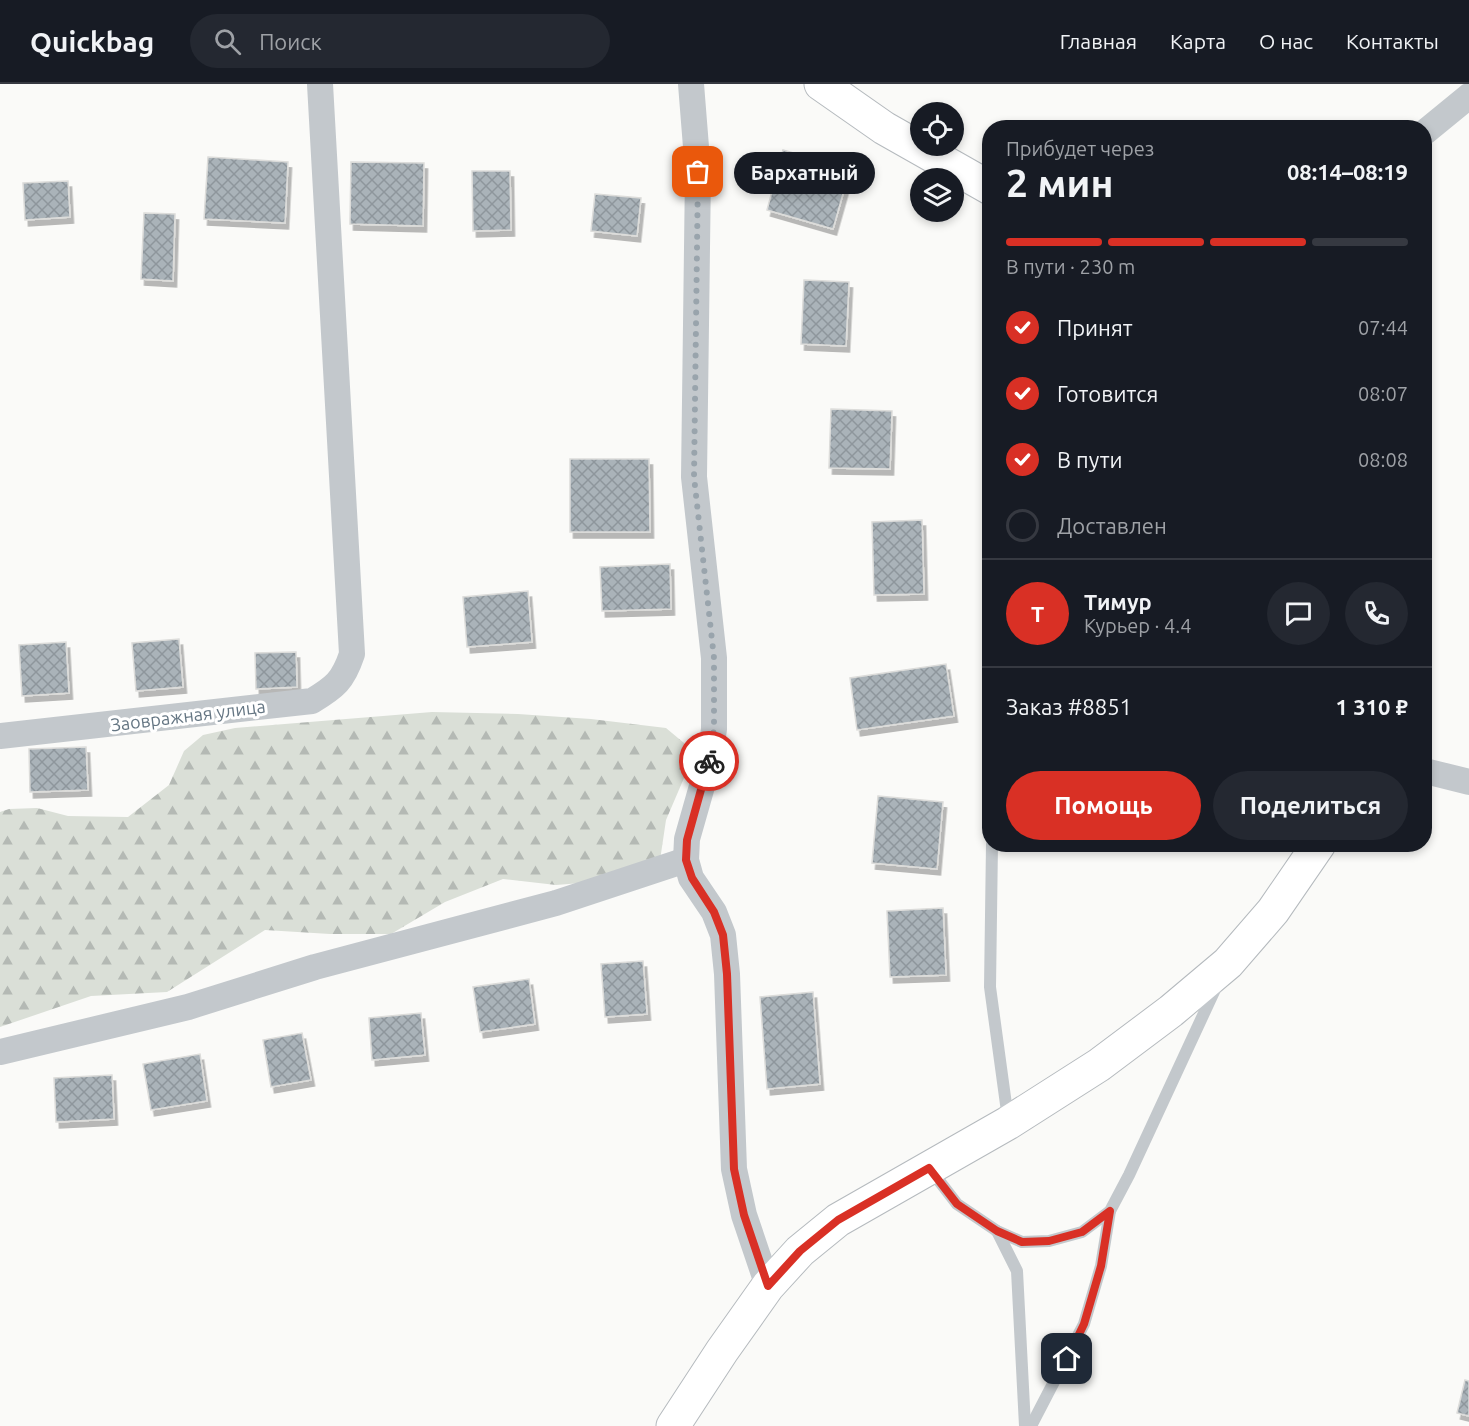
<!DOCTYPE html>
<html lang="ru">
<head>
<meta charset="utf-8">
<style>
	:root { --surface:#171b24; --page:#242831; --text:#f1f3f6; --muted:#9ea1a6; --line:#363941; --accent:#d93025 }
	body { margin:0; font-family:Ubuntu,sans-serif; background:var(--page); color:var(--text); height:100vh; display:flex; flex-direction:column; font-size:22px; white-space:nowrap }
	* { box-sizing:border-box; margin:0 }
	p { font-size:20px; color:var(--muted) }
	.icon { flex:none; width:33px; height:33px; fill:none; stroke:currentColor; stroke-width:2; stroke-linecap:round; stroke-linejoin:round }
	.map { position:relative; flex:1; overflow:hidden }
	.details { position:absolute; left:982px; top:36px; width:450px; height:732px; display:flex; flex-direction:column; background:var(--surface); border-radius:24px; box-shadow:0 3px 9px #0003 }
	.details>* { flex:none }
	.tools { position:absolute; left:910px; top:18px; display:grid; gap:12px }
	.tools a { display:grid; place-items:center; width:54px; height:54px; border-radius:50%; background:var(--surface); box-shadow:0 3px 9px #0003; font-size:30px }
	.pin { position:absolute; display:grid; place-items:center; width:51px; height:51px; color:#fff; margin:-26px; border-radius:12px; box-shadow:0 3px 9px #0006 }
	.courier { position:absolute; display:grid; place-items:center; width:60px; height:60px; margin:-30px; border:4px solid #d93025; border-radius:50%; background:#fff; color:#222; box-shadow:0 2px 8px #0007 }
	.bubble { position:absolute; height:42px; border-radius:21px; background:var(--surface); box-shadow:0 3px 9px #0003; font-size:20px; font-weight:700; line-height:42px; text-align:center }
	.headline em { font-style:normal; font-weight:700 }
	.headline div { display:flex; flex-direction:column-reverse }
	.headline { display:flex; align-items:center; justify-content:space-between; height:102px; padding:0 24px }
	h1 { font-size:39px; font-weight:700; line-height:45px }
	.bar { display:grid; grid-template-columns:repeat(4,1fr); gap:9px 6px; align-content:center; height:72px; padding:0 24px }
	.bar i { height:8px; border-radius:4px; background:var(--line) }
	.bar .on { background:var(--accent) }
	.bar p { grid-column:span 4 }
	.line { display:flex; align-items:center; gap:15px; padding:0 24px; border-top:2px solid var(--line) }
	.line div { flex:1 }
	.round { display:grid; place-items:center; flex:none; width:63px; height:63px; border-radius:32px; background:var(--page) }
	ol { padding:0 24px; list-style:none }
	li { display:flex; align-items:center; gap:18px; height:66px }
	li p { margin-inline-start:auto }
	li .icon { padding:6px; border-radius:50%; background:var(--accent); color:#fff; stroke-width:4 }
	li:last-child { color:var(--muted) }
	li i { width:33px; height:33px; border:3px solid var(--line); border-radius:50% }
	.cta { display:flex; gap:12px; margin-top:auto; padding:12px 24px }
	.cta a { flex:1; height:69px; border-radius:36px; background:var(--accent); color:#fff; font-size:24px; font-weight:700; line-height:69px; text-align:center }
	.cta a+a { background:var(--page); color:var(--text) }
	header { display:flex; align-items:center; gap:36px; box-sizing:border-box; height:84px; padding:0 30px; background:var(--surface); border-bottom:2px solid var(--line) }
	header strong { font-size:28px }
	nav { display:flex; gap:33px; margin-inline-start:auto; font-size:21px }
	.search { width:420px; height:54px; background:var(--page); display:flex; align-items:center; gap:15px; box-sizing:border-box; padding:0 21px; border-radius:33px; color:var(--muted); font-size:22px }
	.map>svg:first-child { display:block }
	.forest { fill:url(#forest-firs) }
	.building { fill:url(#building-cross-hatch); stroke:#dcdcda; stroke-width:1.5; filter:url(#shadow) }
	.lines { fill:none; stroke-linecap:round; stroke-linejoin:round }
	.primary-casing { stroke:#b5babe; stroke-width:35 }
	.lane { stroke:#c3c8cc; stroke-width:12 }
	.street { stroke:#c3c8cc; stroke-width:26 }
	.primary { stroke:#fff; stroke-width:33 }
	.done { stroke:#99a4ac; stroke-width:6; stroke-dasharray:0 10.8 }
	.route { stroke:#d93025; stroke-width:8 }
	.labels { text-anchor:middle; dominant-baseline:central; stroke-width:6; stroke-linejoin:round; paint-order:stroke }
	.street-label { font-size:18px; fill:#657683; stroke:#fff }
</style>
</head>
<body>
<header>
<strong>Quickbag</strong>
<div class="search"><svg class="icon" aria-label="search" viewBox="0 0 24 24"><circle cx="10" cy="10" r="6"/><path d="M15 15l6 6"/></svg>Поиск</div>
<nav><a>Главная</a><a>Карта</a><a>О нас</a><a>Контакты</a></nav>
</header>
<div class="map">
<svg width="1469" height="1342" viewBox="0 0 1469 1342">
	<defs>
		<pattern id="forest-firs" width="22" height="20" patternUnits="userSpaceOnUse" patternTransform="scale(1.5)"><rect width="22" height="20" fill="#dadfd7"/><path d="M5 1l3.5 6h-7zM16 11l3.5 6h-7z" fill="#b4b9b4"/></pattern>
		<pattern id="building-cross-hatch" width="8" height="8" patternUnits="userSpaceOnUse" patternTransform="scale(1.5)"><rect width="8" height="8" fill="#aab3b9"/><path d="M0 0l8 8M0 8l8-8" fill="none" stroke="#8e969c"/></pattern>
		<filter id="shadow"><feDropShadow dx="3.5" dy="6" stdDeviation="0" flood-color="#0004"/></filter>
	</defs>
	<rect width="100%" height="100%" fill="#fafaf8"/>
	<polygon class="forest" points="432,628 518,630 591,635 666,644 684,659 687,687 666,736 659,783 619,796 556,801 503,795 445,818 391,850 330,850 265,846 167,908 91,912 0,943 0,728 9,725 37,724 68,732 128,733 169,701 184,667 203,651 235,644"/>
	<g class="building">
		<polygon points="783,66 850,85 833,145 767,126"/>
		<polygon points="208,73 288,78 285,139 204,135"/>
		<polygon points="351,78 424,79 423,142 350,140"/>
		<polygon points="472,87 510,87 511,146 473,147"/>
		<polygon points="68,97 70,133 25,136 23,99"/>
		<polygon points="595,110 641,114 637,152 591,147"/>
		<polygon points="144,129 175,130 173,197 141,195"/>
		<polygon points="804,196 849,198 846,262 801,260"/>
		<polygon points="831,325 892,327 890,385 829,384"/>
		<polygon points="570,375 649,375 650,448 570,448"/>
		<polygon points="922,436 924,510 874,511 872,438"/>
		<polygon points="670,480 671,525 602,527 600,483"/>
		<polygon points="528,507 532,558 467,563 463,513"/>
		<polygon points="179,555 183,603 136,607 132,559"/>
		<polygon points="66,558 69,609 22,612 19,561"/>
		<polygon points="296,568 297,603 256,605 255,569"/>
		<polygon points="946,580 954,632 857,646 850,594"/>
		<polygon points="86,663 88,706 30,708 29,665"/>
		<polygon points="878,712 943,718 937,785 872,779"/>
		<polygon points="943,824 946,891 890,893 887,827"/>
		<polygon points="643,877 647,930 605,933 601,880"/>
		<polygon points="529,895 535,940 480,948 473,903"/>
		<polygon points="813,908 820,1000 767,1005 760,913"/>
		<polygon points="421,929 425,971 372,976 369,934"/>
		<polygon points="302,949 311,996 271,1003 263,956"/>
		<polygon points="200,970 207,1017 151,1026 143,980"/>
		<polygon points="112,991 114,1035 56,1038 54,994"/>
		<polygon points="1465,1296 1469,1297 1469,1332 1457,1329"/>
	</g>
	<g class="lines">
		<g class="primary-casing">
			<g id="primary">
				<polyline points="821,0 884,44 990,104"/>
				<polyline points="673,1342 722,1267 768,1202 800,1167 838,1136 1008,1039 1099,981 1171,927 1228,879 1273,827 1319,760"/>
			</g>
		</g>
		<g class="lane">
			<polyline points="992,760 990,903 1008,1035"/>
			<polyline points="930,1085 957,1120 997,1147 1022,1158 1049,1157 1082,1148 1110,1127 1129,1091 1218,899"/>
			<polyline points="997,1147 1017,1187 1025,1342"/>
			<polyline points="1031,1342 1084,1240 1101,1182 1110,1127"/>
		</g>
		<g class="street">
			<polyline points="691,0 698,88 694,393 714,574 714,645 710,674 687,755 686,776 691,794 714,828 723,851 727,890 734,1085 744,1131 768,1202"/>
			<polyline points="1425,48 1469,12"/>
			<path d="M0 652 312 617C335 603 343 597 352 570L320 0"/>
			<polyline points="1425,687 1469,698"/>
			<polyline points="0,968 188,923 315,883 556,819 686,776"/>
		</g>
		<use href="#primary" class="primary"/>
	</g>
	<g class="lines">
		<polyline class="done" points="698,88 694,393 714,574 714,645 709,677"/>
		<polyline class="route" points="709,677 687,756 686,776 692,794 714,828 723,851 727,890 734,1085 744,1131 768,1202 800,1167 838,1136 929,1084 957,1120 997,1147 1022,1158 1049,1157 1082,1148 1110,1127 1101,1182 1084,1240 1067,1275"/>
	</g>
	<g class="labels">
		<g class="street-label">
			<text transform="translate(188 631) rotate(-7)">Заовражная улица</text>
		</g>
	</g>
</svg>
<div class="tools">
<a><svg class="icon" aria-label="locate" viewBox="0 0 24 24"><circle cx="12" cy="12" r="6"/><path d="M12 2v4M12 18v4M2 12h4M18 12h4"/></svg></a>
<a><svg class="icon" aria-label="layers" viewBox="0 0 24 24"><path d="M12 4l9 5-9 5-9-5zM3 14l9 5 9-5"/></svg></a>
</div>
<div class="pin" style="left:698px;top:88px;background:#ea580c"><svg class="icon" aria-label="bag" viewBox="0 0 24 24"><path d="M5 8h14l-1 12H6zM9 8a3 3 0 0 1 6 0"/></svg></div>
<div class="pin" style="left:1067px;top:1275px;background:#1f2937"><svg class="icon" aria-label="home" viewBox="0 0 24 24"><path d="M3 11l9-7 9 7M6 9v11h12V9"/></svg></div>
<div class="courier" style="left:709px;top:677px"><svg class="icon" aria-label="bike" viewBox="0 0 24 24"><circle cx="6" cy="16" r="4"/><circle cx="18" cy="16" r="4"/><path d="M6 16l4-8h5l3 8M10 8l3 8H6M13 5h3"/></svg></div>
<div class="bubble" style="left:734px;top:68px;width:141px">Бархатный</div>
<section class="details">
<div class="headline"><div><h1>2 мин</h1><p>Прибудет через</p></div><em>08:14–08:19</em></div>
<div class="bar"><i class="on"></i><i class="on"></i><i class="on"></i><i></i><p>В пути · 230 m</p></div>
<ol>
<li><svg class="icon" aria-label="check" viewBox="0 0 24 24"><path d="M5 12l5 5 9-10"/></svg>Принят<p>07:44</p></li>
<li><svg class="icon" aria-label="check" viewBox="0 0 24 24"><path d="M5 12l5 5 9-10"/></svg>Готовится<p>08:07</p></li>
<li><svg class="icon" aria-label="check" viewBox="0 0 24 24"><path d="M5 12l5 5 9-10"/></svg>В пути<p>08:08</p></li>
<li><i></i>Доставлен</li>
</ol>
<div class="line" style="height:108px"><b class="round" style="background:var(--accent);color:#fff">Т</b><div><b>Тимур</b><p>Курьер · 4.4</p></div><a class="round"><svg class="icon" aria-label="chat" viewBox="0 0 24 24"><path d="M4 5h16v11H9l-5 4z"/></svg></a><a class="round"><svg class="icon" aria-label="phone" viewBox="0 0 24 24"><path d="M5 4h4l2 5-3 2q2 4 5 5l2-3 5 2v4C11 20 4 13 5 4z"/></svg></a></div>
<div class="line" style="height:78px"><div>Заказ #8851</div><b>1 310 ₽</b></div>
<div class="cta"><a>Помощь</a><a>Поделиться</a></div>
</section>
</div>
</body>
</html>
